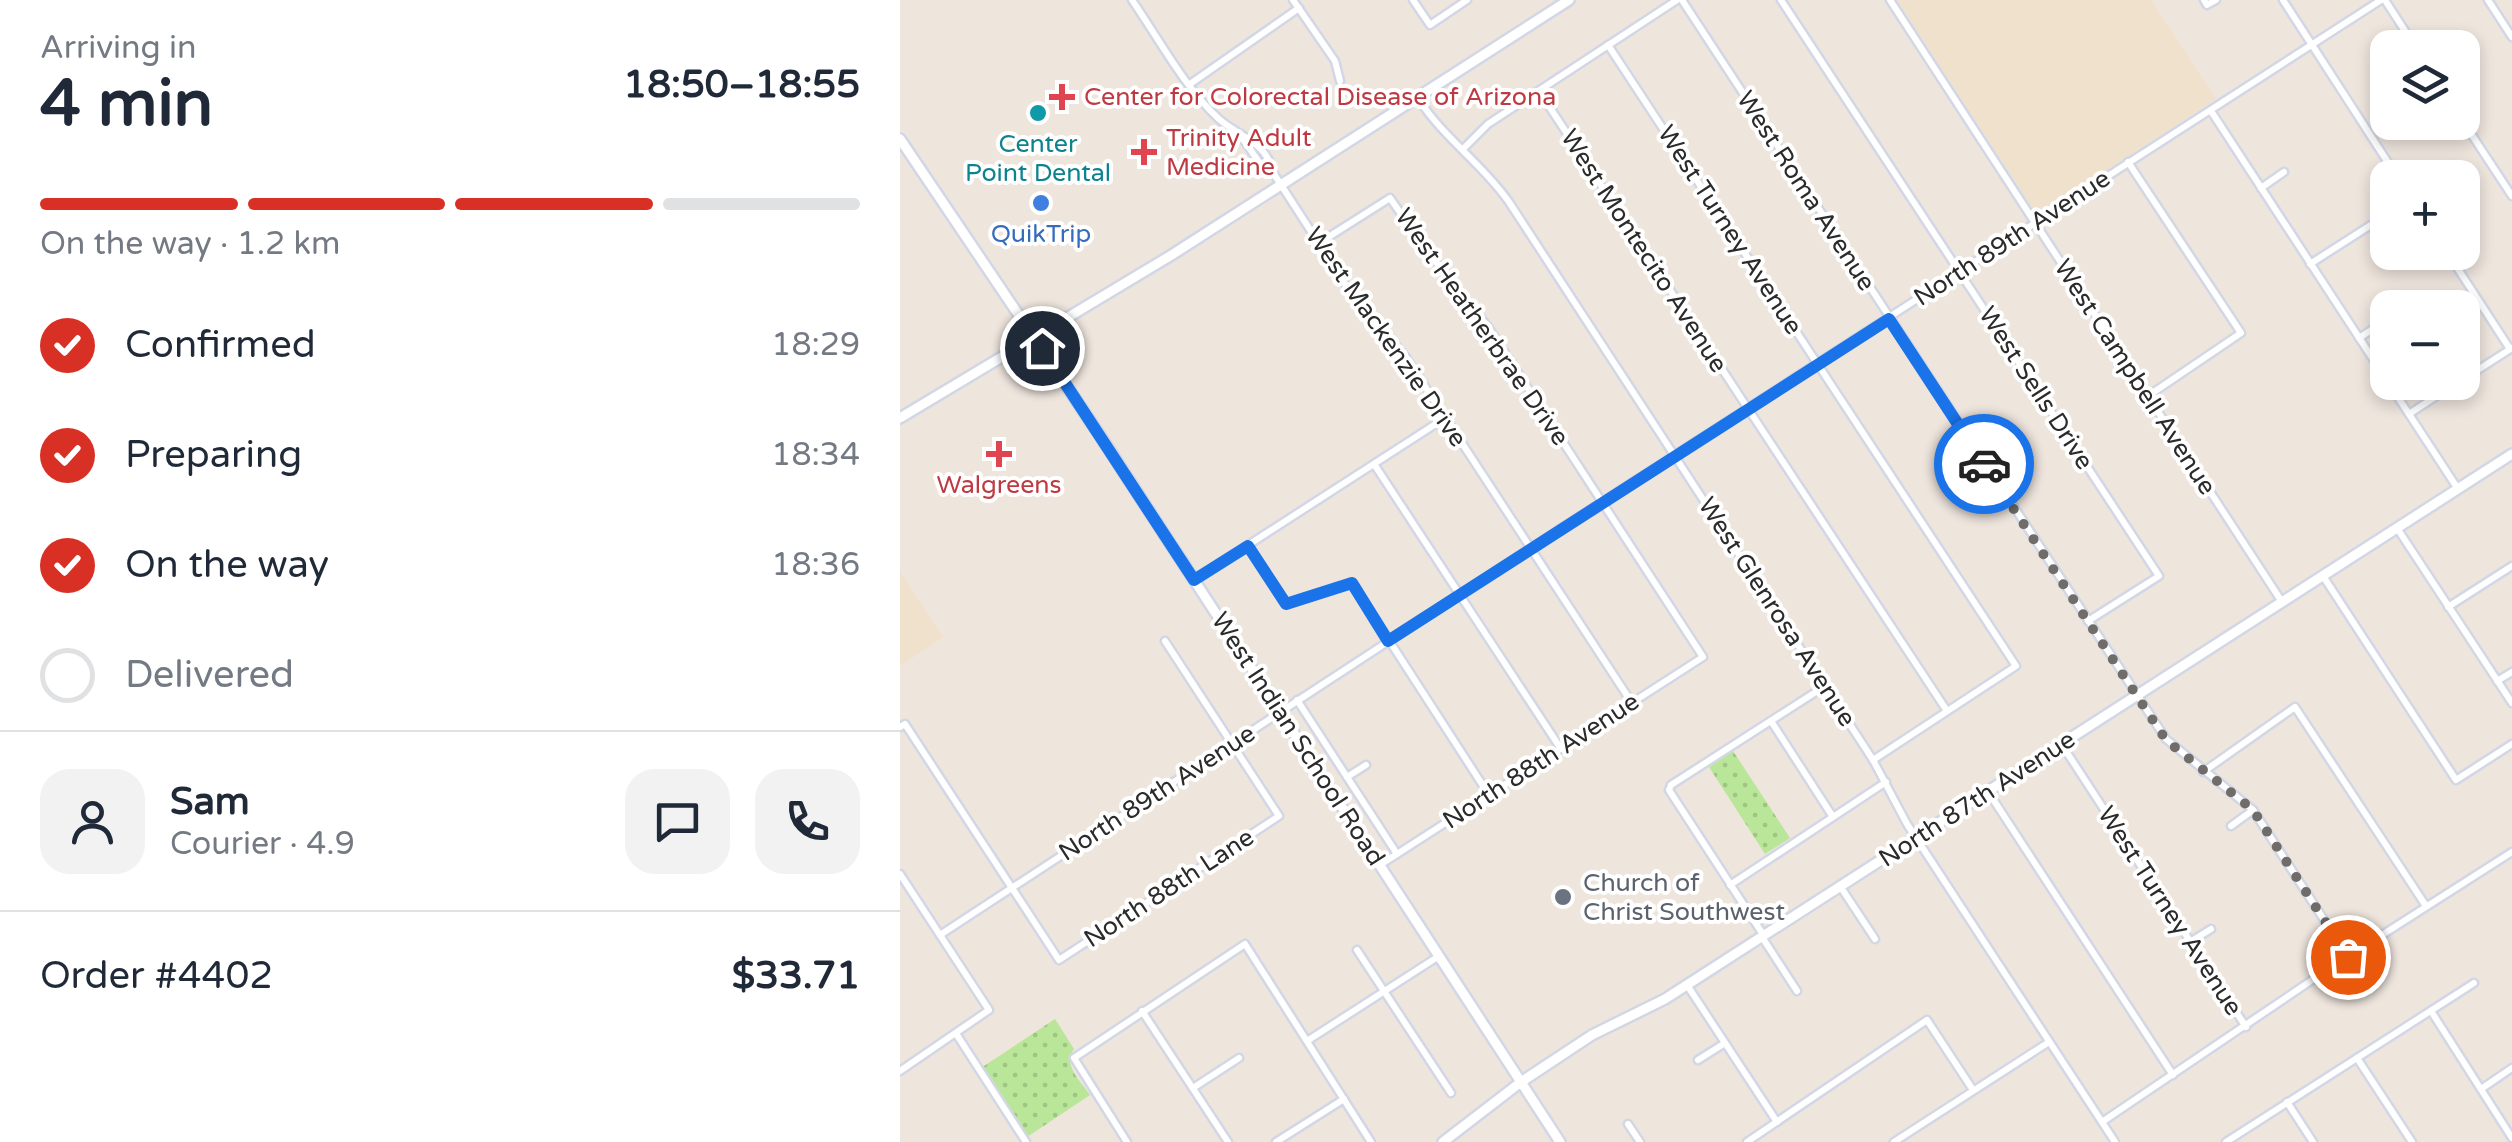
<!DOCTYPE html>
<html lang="en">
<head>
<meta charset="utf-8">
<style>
	:root { --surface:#fff; --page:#f2f2f3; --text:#1f2937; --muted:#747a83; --line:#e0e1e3; --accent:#d93025 }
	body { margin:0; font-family:"Varela Round",sans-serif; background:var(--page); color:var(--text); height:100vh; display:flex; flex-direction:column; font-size:38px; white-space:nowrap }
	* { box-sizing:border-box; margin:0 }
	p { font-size:32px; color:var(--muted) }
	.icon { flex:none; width:55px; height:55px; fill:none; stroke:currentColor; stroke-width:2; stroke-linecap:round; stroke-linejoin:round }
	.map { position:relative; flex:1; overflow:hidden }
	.drawer { display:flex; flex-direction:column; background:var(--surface); width:900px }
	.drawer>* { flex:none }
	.fabs { position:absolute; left:1470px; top:30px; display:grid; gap:20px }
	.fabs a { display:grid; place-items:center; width:110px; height:110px; border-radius:20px; background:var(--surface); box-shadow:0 5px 15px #0003; font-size:50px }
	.pin { position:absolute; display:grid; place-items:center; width:85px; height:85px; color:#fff; margin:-42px; border:5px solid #fff; border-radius:50%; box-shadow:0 2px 10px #0007 }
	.courier { position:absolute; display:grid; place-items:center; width:100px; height:100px; margin:-50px; border:8px solid #1a73e8; border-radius:50%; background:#fff; color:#222; box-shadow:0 2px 12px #0007 }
	.overview em { font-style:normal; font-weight:700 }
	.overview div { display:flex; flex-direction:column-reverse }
	.overview { display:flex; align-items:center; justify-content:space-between; height:170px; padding:0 40px }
	h1 { font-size:65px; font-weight:700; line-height:75px }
	.bar { display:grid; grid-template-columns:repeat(4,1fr); gap:15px 10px; align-content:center; height:120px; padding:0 40px }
	.bar i { height:12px; border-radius:8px; background:var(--line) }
	.bar .selected { background:var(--accent) }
	.bar p { grid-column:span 4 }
	.line { display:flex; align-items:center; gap:25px; padding:0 40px; border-top:2px solid var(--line) }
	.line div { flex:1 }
	.round { display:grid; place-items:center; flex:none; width:105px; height:105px; border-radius:30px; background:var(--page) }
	ol { padding:0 40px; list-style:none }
	li { display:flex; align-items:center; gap:30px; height:110px }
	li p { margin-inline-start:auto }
	li .icon { padding:10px; border-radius:50%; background:var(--accent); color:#fff; stroke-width:4 }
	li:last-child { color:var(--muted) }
	li i { width:55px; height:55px; border:5px solid var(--line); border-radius:50% }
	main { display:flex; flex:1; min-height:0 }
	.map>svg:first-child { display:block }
	.education { fill:#f0e1cc }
	.park { fill:url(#park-dots) }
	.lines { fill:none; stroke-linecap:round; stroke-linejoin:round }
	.street-casing { stroke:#d2d7e5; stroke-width:11 }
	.secondary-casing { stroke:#d2d7e5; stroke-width:14 }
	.street { stroke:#fff; stroke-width:6 }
	.secondary { stroke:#fff; stroke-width:9 }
	.done { stroke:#6f6c69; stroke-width:10; stroke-dasharray:0 18 }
	.route { stroke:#1a73e8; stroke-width:12 }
	.health-dot { fill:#e0444e; stroke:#fff; stroke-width:4 }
	.culture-dot { fill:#0f9aa8; stroke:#fff; stroke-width:4 }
	.shop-dot { fill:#3f7fe0; stroke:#fff; stroke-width:4 }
	.worship-dot { fill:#6b7280; stroke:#fff; stroke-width:4 }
	.labels { text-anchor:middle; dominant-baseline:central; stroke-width:8; stroke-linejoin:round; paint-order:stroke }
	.health-label { font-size:25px; fill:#be3a42; stroke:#fff; text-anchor:start }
	.culture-label { font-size:25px; fill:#0d838f; stroke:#fff }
	.street-label { font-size:25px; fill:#2b2b2b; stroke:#fff }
	.shop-label { font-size:25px; fill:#366cbe; stroke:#fff }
	.worship-label { font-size:25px; fill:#5b616d; stroke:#fff; text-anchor:start }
</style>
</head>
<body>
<main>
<section class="drawer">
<div class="overview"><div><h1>4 min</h1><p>Arriving in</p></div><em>18:50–18:55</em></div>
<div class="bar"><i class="selected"></i><i class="selected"></i><i class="selected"></i><i></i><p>On the way · 1.2 km</p></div>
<ol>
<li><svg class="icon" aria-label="check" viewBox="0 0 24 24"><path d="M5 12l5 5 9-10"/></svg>Confirmed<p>18:29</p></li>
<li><svg class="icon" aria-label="check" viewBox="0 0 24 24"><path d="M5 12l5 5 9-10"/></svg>Preparing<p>18:34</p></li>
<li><svg class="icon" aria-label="check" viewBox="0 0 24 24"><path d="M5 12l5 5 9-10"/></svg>On the way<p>18:36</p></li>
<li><i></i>Delivered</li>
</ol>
<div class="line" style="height:180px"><a class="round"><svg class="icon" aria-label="person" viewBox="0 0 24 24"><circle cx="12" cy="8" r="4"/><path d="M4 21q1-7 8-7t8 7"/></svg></a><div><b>Sam</b><p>Courier · 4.9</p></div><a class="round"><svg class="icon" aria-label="chat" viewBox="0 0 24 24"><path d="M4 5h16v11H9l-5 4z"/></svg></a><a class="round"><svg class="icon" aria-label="phone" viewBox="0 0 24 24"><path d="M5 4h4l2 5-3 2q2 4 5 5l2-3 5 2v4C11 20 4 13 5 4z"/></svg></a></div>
<div class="line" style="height:130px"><div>Order #4402</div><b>$33.71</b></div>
</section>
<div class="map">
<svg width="1612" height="1142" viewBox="0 0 1612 1142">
	<defs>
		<pattern id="park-dots" width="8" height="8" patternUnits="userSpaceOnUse" patternTransform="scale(2.5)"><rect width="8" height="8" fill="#b9e698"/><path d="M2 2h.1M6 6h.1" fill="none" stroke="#9fc583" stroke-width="1.8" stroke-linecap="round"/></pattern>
	</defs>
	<rect width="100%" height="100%" fill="#eee5dd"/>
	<g class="education">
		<polygon points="997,0 1251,0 1316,99 1145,210 1135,212"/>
		<polygon points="0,572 43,637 0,666"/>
	</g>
	<g class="park">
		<polygon points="833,751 890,838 865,854 809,767"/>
		<path d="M155 1019 174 1049C162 1064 180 1081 190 1095L127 1137 81 1068Z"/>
	</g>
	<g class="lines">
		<g class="street-casing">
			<g id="street">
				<path d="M232 0C259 39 284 87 319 119 338 136 368 143 372 171L449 290 505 356 732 703"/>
				<polyline points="393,0 435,61 440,81"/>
				<polyline points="513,0 530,25 567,0"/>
				<polyline points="782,0 1266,739 1353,810 1448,957"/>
				<polyline points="881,0 1259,576 1188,621"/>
				<polyline points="990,0 1382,602"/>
				<polyline points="1304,0 1307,5 1316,0"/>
				<polyline points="1383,0 1498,178"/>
				<polyline points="1485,0 1516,48"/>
				<polyline points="1588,0 1612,37"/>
				<polyline points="708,45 1116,666 973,760"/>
				<polyline points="290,84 399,8"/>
				<polyline points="639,91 1047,711"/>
				<path d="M518 98C543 138 582 163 609 202L973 760 1007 824 1215 1142"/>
				<polyline points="1311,111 1488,382"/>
				<polyline points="1562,120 1612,196"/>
				<polyline points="341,136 363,168 372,171"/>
				<polyline points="563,149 588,124 777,0"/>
				<polyline points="1228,162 1341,333 1248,396"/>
				<polyline points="1361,188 1384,172"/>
				<polyline points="419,243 490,198 524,247 588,327 803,657 480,865"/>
				<polyline points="1547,252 1610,349"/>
				<polyline points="1410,264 1488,214"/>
				<polyline points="1459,338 1482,323"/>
				<polyline points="1562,380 1612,348"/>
				<polyline points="1488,382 1558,489"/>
				<polyline points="1509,414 1558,382"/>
				<polyline points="474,464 661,749"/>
				<polyline points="1497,528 1612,703"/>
				<polyline points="348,546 386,604 452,583 589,795"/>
				<polyline points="1423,576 1556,780 1612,744"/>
				<polyline points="294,580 545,418"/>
				<polyline points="1548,607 1612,566"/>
				<polyline points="1597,681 1612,672"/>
				<polyline points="397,700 497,854"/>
				<polyline points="871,721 933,817"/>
				<polyline points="0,727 5,724 159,960 379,816 265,641"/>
				<polyline points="1162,745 1346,1027"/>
				<polyline points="1303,772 1395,707 1526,906"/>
				<polyline points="447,777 466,765"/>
				<polyline points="1089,793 1273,1075"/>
				<polyline points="1331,826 1353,810"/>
				<polyline points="0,874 89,1010 0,1071"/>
				<polyline points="830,885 986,782"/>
				<polyline points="940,886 975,939"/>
				<polyline points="40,935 631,548 1481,0"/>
				<polyline points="864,936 769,790 771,785 925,686"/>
				<polyline points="862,937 897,991"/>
				<polyline points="1290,942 1311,929"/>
				<polyline points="457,950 551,1093"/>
				<polyline points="787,985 877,1122"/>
				<polyline points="242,1011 328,1142"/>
				<polyline points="1531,1011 1612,1138"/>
				<polyline points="57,1035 126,1142"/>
				<polyline points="407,1041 539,956"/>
				<polyline points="1457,1058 1512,1142"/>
				<polyline points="798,1060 825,1043"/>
				<polyline points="293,1088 339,1058"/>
				<polyline points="1581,1089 1612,1068"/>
				<polyline points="1387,1102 1413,1142"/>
				<polyline points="1202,1122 1421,974 1612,852"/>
				<polyline points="728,1124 740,1142"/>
				<polyline points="227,1142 174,1058 345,944 471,1142"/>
				<polyline points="376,1142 444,1099"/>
				<polyline points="847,1142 1027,1020 1073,1090"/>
				<polyline points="994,1142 1149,1042"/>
				<polyline points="1326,1142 1574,983"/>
			</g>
		</g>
		<g class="secondary-casing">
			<g id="secondary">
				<polyline points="0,139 199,434 660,1142"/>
				<polyline points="0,418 270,256 669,0"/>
				<polyline points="543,1142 621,1082 692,1035 765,999 1612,454"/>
			</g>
		</g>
		<use href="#street" class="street"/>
		<use href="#secondary" class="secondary"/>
	</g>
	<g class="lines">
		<polyline class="done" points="1084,464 1266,740 1353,810 1448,957"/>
		<polyline class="route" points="142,348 294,580 348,546 386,604 452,583 488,641 989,319 1084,464"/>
	</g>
	<g class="health-dot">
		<path d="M157 82h10v10h10v10h-10v10h-10v-10h-10v-10h10z"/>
		<path d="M239 137h10v10h10v10h-10v10h-10v-10h-10v-10h10z"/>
		<path d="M94 439h10v10h10v10h-10v10h-10v-10h-10v-10h10z"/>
	</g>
	<circle class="culture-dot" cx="138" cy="113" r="10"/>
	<circle class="shop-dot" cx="141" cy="203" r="10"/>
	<circle class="worship-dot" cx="663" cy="897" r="10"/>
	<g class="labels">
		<g class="health-label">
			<text x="184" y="97">Center for Colorectal Disease of Arizona</text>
			<text x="266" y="138">Trinity Adult<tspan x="266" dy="29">Medicine</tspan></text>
			<text x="99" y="485" text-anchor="middle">Walgreens</text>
		</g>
		<g class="culture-label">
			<text x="138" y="144">Center<tspan x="138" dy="29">Point Dental</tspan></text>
		</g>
		<g class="street-label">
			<text transform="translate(906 191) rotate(57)">West Roma Avenue</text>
			<text transform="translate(830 230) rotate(57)">West Turney Avenue</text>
			<text transform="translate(1112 238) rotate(-33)">North 89th Avenue</text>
			<text transform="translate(744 251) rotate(57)">West Montecito Avenue</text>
			<text transform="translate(582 327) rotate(55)">West Heatherbrae Drive</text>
			<text transform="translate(486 337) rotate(55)">West Mackenzie Drive</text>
			<text transform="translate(1235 377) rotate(57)">West Campbell Avenue</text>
			<text transform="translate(1136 388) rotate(57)">West Sells Drive</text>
			<text transform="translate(877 612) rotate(57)">West Glenrosa Avenue</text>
			<text transform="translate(398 739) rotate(57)">West Indian School Road</text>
			<text transform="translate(641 761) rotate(-33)">North 88th Avenue</text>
			<text transform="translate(257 793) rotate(-33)">North 89th Avenue</text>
			<text transform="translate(1077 799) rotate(-33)">North 87th Avenue</text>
			<text transform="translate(269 888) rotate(-33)">North 88th Lane</text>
			<text transform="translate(1270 911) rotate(57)">West Turney Avenue</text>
		</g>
		<g class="shop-label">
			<text x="141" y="234">QuikTrip</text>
		</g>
		<g class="worship-label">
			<text x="683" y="883">Church of<tspan x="683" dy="29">Christ Southwest</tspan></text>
		</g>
	</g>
</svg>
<div class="fabs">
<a><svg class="icon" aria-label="layers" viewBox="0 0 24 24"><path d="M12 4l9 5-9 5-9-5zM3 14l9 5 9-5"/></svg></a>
<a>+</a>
<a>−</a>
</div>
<div class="pin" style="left:1448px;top:957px;background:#ea580c"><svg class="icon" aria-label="bag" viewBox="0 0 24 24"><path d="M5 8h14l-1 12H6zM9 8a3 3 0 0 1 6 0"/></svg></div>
<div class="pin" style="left:142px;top:348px;background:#1f2937"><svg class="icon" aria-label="home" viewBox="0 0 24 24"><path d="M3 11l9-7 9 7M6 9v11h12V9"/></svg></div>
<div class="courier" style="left:1084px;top:464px"><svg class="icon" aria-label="car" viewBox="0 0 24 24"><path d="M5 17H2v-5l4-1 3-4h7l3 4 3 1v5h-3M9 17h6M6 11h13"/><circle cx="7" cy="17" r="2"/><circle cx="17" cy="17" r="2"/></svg></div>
</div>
</main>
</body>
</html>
